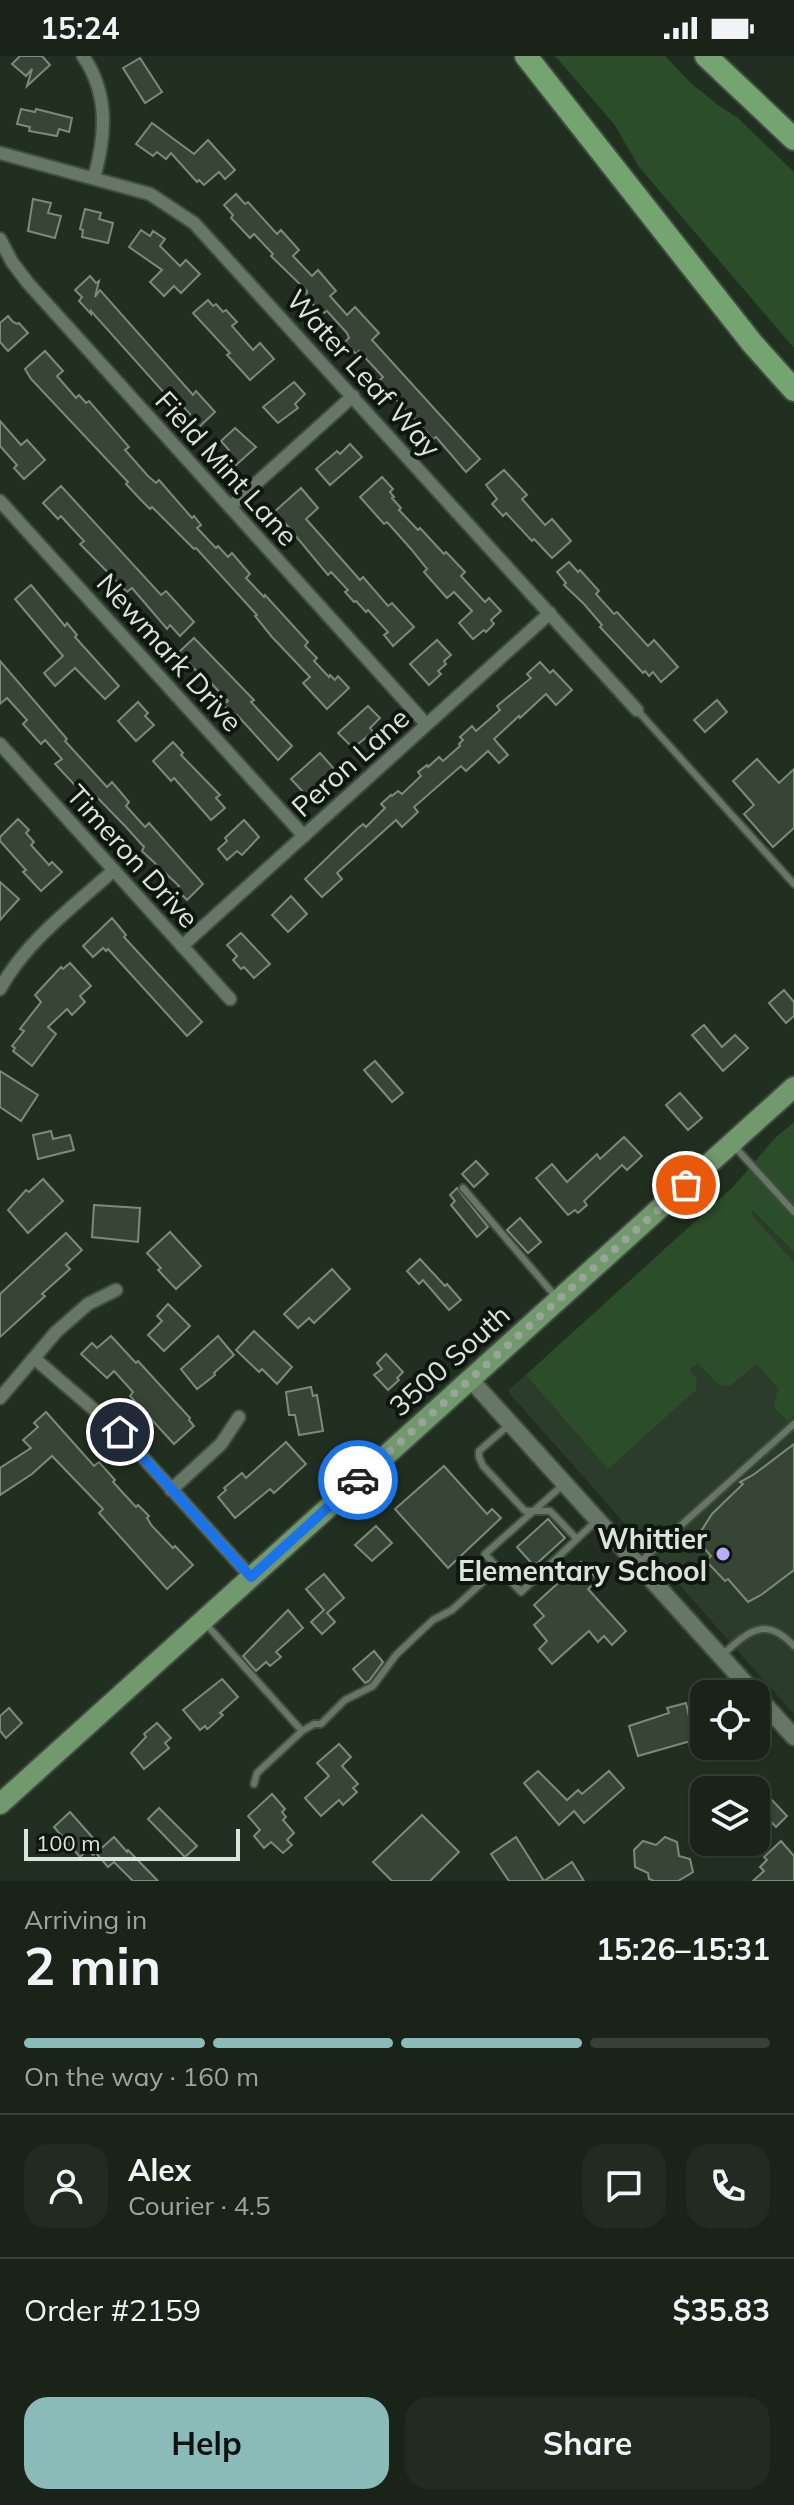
<!DOCTYPE html>
<html lang="en">
<head>
<meta charset="utf-8">
<style>
	:root { --surface:#192318; --page:#222b21; --text:#f1f3f6; --muted:#9fa4a2; --line:#374037; --accent:#8bbbb9 }
	body { margin:0; font-family:Mulish,sans-serif; background:var(--page); color:var(--text); height:100vh; display:flex; flex-direction:column; font-size:30px; white-space:nowrap }
	* { box-sizing:border-box; margin:0 }
	p { font-size:26px; color:var(--muted) }
	.icon { flex:none; width:44px; height:44px; fill:none; stroke:currentColor; stroke-width:2; stroke-linecap:round; stroke-linejoin:round }
	.map { position:relative; height:1825px; overflow:hidden }
	.side { display:flex; flex-direction:column; background:var(--surface); flex:1 }
	.side>* { flex:none }
	.tools { position:absolute; left:690px; top:1624px; display:grid; gap:16px }
	.tools a { display:grid; place-items:center; width:80px; height:80px; border-radius:16px; background:var(--surface); box-shadow:0 2px 6px #0004,0 0 0 2px var(--line); font-size:40px }
	.scale { position:absolute; left:24px; bottom:20px; width:216px; box-sizing:border-box; padding-left:8px; border:4px solid #dbe4da; border-top:0; font-size:22px; line-height:28px; white-space:nowrap; color:#dbe4da; -webkit-text-stroke:6px #0f150f; paint-order:stroke }
	.pin { position:absolute; display:grid; place-items:center; width:68px; height:68px; color:#fff; margin:-34px; border:4px solid #fff; border-radius:50%; box-shadow:0 2px 8px #0007 }
	.courier { position:absolute; display:grid; place-items:center; width:80px; height:80px; margin:-40px; border:6px solid #1a73e8; border-radius:50%; background:#fff; color:#222; box-shadow:0 2px 10px #0007 }
	.head em { font-style:normal; font-weight:700 }
	.head div { display:flex; flex-direction:column-reverse }
	.head { display:flex; align-items:center; justify-content:space-between; height:136px; padding:0 24px }
	h1 { font-size:52px; font-weight:700; line-height:60px }
	.bar { display:grid; grid-template-columns:repeat(4,1fr); gap:12px 8px; align-content:center; height:96px; padding:0 24px }
	.bar i { height:10px; border-radius:6px; background:var(--line) }
	.bar .selected { background:var(--accent) }
	.bar p { grid-column:span 4 }
	.line { display:flex; align-items:center; gap:20px; padding:0 24px; border-top:2px solid var(--line) }
	.line div { flex:1 }
	.round { display:grid; place-items:center; flex:none; width:84px; height:84px; border-radius:24px; background:var(--page) }
	.cta { display:flex; gap:16px; margin-top:auto; padding:16px 24px }
	.cta a { flex:1; height:92px; border-radius:24px; background:var(--accent); color:#111; font-size:32px; font-weight:700; line-height:92px; text-align:center }
	.cta a+a { background:var(--page); color:var(--text) }
	.status { display:flex; justify-content:space-between; align-items:center; height:56px; padding:0 40px; background:var(--surface); direction:ltr }
	.status svg { height:22px; fill:currentColor }
	.map>svg:first-child { display:block }
	.built { fill:#2b3d2a }
	.green { fill:#2c4d29 }
	.building { fill:#364535; stroke:#7b8b7a; stroke-width:2 }
	.lines { fill:none; stroke-linecap:round; stroke-linejoin:round }
	.service-casing { stroke:#404c3f; stroke-width:10 }
	.minor-casing { stroke:#404c3f; stroke-width:16 }
	.tertiary-casing { stroke:#404c3f; stroke-width:20 }
	.primary-casing { stroke:#404c3f; stroke-width:24 }
	.trunk-casing { stroke:#404c3f; stroke-width:26 }
	.service { stroke:#677765; stroke-width:6 }
	.minor { stroke:#677765; stroke-width:12 }
	.tertiary { stroke:#677765; stroke-width:16 }
	.primary { stroke:#71996d; stroke-width:20 }
	.trunk { stroke:#74a470; stroke-width:22 }
	.done { stroke:#9aa599; stroke-width:8; stroke-dasharray:0 14.4 }
	.route { stroke:#1a73e8; stroke-width:10 }
	.poi-dot { fill:#b9abf7; stroke:#0f150f; stroke-width:3 }
	.labels { text-anchor:middle; dominant-baseline:central; stroke-width:8; stroke-linejoin:round; paint-order:stroke }
	.street-label { font-size:28px; fill:#dbe4da; stroke:#0f150f }
	.poi-label { font-size:28px; font-weight:bold; fill:#dbe4da; stroke:#0f150f; text-anchor:end }
</style>
</head>
<body>
<div class="status"><b>15:24</b><svg viewBox="0 0 49 12"><path d="M0 12V9h3v3zM5 12V6h3v6zM10 12V3h3v9zM15 12V0h3v12zM26 1h20v11H26zM47 4h2v5h-2z"/></svg></div>
<div class="map">
<svg width="794" height="1825" viewBox="0 0 794 1825">
	<rect width="100%" height="100%" fill="#212f20"/>
	<polygon class="built" points="733,1131 794,1196 794,1658 509,1337 509,1334"/>
	<g class="green">
		<polygon points="555,0 665,0 692,28 718,49 738,62 794,116 794,292 639,111 614,68"/>
		<polygon points="794,1066 794,1196 751,1152 753,1161 794,1206 794,1360 788,1365 774,1352 778,1332 756,1308 730,1330 719,1329 698,1307 689,1314 697,1323 696,1334 608,1413 526,1319 733,1131 774,1083"/>
	</g>
	<g class="building">
		<polygon points="20,0 42,0 50,9 27,30 32,13 26,20 12,8"/>
		<polygon points="140,2 162,36 145,47 123,12"/>
		<polygon points="21,53 35,56 36,53 72,62 69,76 59,73 57,80 29,75 30,71 17,68"/>
		<polygon points="152,67 194,98 208,84 235,114 225,123 219,116 204,129 199,124 197,126 171,97 166,103 157,96 153,100 136,88"/>
		<polygon points="236,138 245,148 248,146 277,178 281,174 299,194 293,200 312,220 318,214 336,235 330,240 347,259 355,251 379,277 372,284 480,403 466,416 436,381 433,383 379,325 383,321 359,295 356,298 345,286 349,282 347,277 327,255 324,257 318,250 316,252 306,241 307,235 271,200 273,198 254,178 250,182 231,162 233,159 224,149"/>
		<polygon points="33,143 51,147 48,157 61,160 55,182 28,175"/>
		<polygon points="85,153 101,157 99,163 113,167 108,187 82,181 83,174 80,173"/>
		<polygon points="141,174 150,180 153,175 165,183 160,190 180,210 186,204 200,218 181,237 174,230 164,240 150,226 162,214 129,191"/>
		<polygon points="90,220 96,227 99,225 95,241 100,234 193,339 196,335 215,356 197,373 186,361 190,358 170,336 166,339 91,255 91,258 79,245 82,241 75,234"/>
		<polygon points="208,244 213,250 216,248 223,256 226,254 237,266 232,270 253,294 260,287 274,303 250,324 227,299 230,297 193,257"/>
		<polygon points="8,260 13,266 17,268 19,267 28,277 8,295 0,286 0,267"/>
		<polygon points="45,295 63,315 57,320 76,342 79,339 86,347 89,345 129,391 125,394 148,420 156,427 159,424 192,462 194,460 201,469 197,472 216,492 218,490 228,501 232,497 250,518 246,522 264,541 265,539 308,586 305,590 317,602 314,605 329,621 330,619 335,624 338,620 349,632 327,653 303,627 310,621 272,581 255,560 257,559 196,492 194,493 152,451 150,453 141,444 126,428 128,426 31,323 25,313"/>
		<polygon points="294,326 305,338 295,348 298,352 278,367 263,351"/>
		<polygon points="0,365 21,389 27,384 45,404 24,423 14,412 17,409 0,390"/>
		<polygon points="235,372 256,391 236,409 225,397 229,394 221,385"/>
		<polygon points="350,388 362,401 330,429 316,413 337,395 340,398"/>
		<polygon points="504,414 527,439 522,443 545,469 552,463 571,485 552,502 534,483 532,485 506,457 503,460 492,448 497,443 486,429"/>
		<polygon points="382,421 393,433 390,436 394,441 392,442 401,452 399,454 418,474 420,472 444,498 446,496 465,516 461,520 485,546 489,542 501,555 491,564 494,568 486,576 484,574 473,583 459,567 472,555 454,536 447,542 424,516 427,513 411,493 387,466 384,468 360,441"/>
		<polygon points="61,430 161,539 166,535 194,566 180,580 170,569 167,573 132,532 127,536 80,488 84,485 69,469 61,460 58,463 43,447"/>
		<polygon points="301,432 318,452 306,463 360,524 363,521 388,550 392,547 414,571 393,590 384,579 388,576 368,554 366,556 356,545 354,546 345,536 348,534 331,516 328,519 285,467 284,468 273,457"/>
		<polygon points="569,506 578,516 580,514 599,535 596,538 614,558 617,556 648,590 654,584 678,611 661,626 653,616 649,620 645,615 643,617 600,571 602,569 584,548 564,529 566,527 557,516"/>
		<polygon points="31,529 65,570 67,567 77,579 75,581 119,630 105,643 75,612 55,630 44,617 63,600 15,543"/>
		<polygon points="194,582 254,644 251,646 292,690 278,704 237,659 235,661 223,649 228,645 209,625 207,627 179,596"/>
		<polygon points="437,584 451,599 444,605 446,608 438,615 441,618 429,629 410,608"/>
		<polygon points="0,605 67,683 65,685 107,731 112,726 129,746 126,750 145,771 149,767 203,828 187,844 176,833 179,830 142,795 144,791 125,770 89,733 83,738 55,708 62,703 45,684 41,688 23,668 27,664 7,642 0,648"/>
		<polygon points="540,606 550,617 553,614 572,634 556,649 546,638 520,662 519,660 494,683 508,699 499,707 488,695 466,715 461,710 414,751 418,756 402,771 396,764 337,817 342,823 322,841 305,823 357,773 363,768 366,771 385,752 381,748 391,739 392,740 398,735 402,738 421,720 418,716 427,709 428,711 439,701 443,705 460,690 459,688 463,684 460,681 472,670 476,675 500,654 497,650 531,622 527,618"/>
		<polygon points="717,644 727,656 705,676 694,664"/>
		<polygon points="138,646 148,657 145,660 154,669 136,685 118,665"/>
		<polygon points="368,650 380,662 370,672 373,676 353,692 338,677"/>
		<polygon points="173,686 183,697 181,699 220,739 216,742 225,752 211,764 174,722 171,725 153,705"/>
		<polygon points="320,697 335,714 305,738 291,723"/>
		<polygon points="757,703 779,727 794,713 794,772 773,791 744,758 754,749 733,725"/>
		<polygon points="18,763 29,774 26,777 34,786 31,789 49,809 52,806 62,816 41,835 23,816 26,814 0,785 0,781"/>
		<polygon points="244,764 259,781 242,799 237,795 227,804 218,793 227,785 225,782"/>
		<polygon points="0,826 19,843 0,864"/>
		<polygon points="291,840 307,858 288,876 272,859"/>
		<polygon points="112,862 126,879 124,881 202,966 187,980 108,893 106,895 103,892 93,901 83,890"/>
		<polygon points="241,877 270,908 254,922 244,911 241,913 233,904 237,900 227,889"/>
		<polygon points="70,907 91,930 80,940 85,946 72,959 67,953 48,971 56,978 32,1010 13,995 15,992 12,990 24,975 20,973 41,946 35,939 61,911 63,913"/>
		<polygon points="784,934 794,946 794,960 786,967 769,947"/>
		<polygon points="704,969 722,991 735,979 748,992 723,1015 692,979"/>
		<polygon points="375,1005 403,1037 392,1046 364,1014"/>
		<polygon points="0,1015 38,1039 21,1065 0,1051"/>
		<polygon points="680,1037 702,1062 688,1074 666,1049"/>
		<polygon points="51,1075 53,1083 70,1079 74,1094 38,1103 33,1079"/>
		<polygon points="624,1081 642,1100 627,1114 622,1109 584,1145 587,1149 578,1157 575,1154 568,1159 536,1122 552,1108 567,1126 597,1098 600,1103"/>
		<polygon points="476,1105 488,1118 474,1131 462,1118"/>
		<polygon points="43,1123 63,1145 28,1177 8,1154 26,1134 29,1136"/>
		<polygon points="457,1132 488,1171 477,1181 451,1149 455,1145 450,1139"/>
		<polygon points="94,1149 140,1152 138,1186 92,1181"/>
		<polygon points="520,1162 541,1186 528,1197 507,1174"/>
		<polygon points="170,1176 201,1210 176,1233 158,1214 161,1212 147,1197"/>
		<polygon points="66,1177 82,1194 66,1209 70,1213 42,1238 45,1240 0,1281 0,1238"/>
		<polygon points="420,1203 445,1230 447,1228 461,1244 449,1254 423,1224 419,1228 407,1215"/>
		<polygon points="332,1213 350,1233 314,1267 309,1262 298,1272 284,1258"/>
		<polygon points="168,1248 190,1270 164,1295 148,1279 162,1265 157,1260"/>
		<polygon points="254,1275 292,1311 277,1328 262,1313 259,1316 236,1294"/>
		<polygon points="111,1280 136,1307 138,1305 190,1362 189,1364 194,1370 174,1388 130,1340 133,1336 114,1315 107,1322 81,1298 92,1287 97,1292"/>
		<polygon points="218,1280 234,1299 214,1317 215,1319 197,1333 181,1313"/>
		<polygon points="386,1298 403,1316 397,1322 399,1324 388,1334 374,1319 382,1313 377,1307"/>
		<polygon points="311,1331 313,1340 317,1339 323,1375 299,1379 295,1359 289,1359 286,1336"/>
		<polygon points="46,1356 94,1410 99,1406 115,1424 113,1426 136,1451 138,1449 149,1460 147,1462 152,1470 173,1492 175,1490 193,1509 167,1533 99,1457 103,1453 52,1400 32,1418 0,1439 0,1412 31,1392 23,1384 38,1371 34,1367"/>
		<polygon points="286,1386 306,1408 274,1437 270,1433 235,1462 218,1441 226,1434 224,1432 242,1417 246,1422"/>
		<polygon points="794,1388 794,1514 761,1539 748,1546 728,1523 725,1525 706,1505 711,1500 696,1483 712,1458 743,1428 740,1426 753,1419"/>
		<polygon points="444,1410 487,1458 492,1453 501,1462 448,1512 395,1453"/>
		<polygon points="548,1463 565,1482 534,1510 517,1491"/>
		<polygon points="376,1470 392,1487 372,1505 355,1489"/>
		<polygon points="581,1506 598,1524 588,1533 626,1575 612,1589 604,1580 598,1586 589,1575 552,1608 539,1593 547,1585 534,1569 544,1560 534,1549"/>
		<polygon points="324,1518 344,1542 327,1557 335,1566 322,1578 311,1566 324,1554 306,1533"/>
		<polygon points="288,1554 303,1572 276,1596 281,1601 270,1610 266,1606 256,1615 243,1600"/>
		<polygon points="374,1595 383,1606 369,1625 365,1627 353,1613"/>
		<polygon points="222,1623 238,1641 220,1657 223,1659 210,1671 207,1673 205,1670 200,1674 183,1654"/>
		<polygon points="686,1647 694,1684 638,1700 629,1670 669,1657 667,1652"/>
		<polygon points="9,1652 22,1667 6,1682 0,1675 0,1660"/>
		<polygon points="157,1667 171,1682 165,1687 169,1692 144,1713 131,1697 146,1681 144,1678"/>
		<polygon points="339,1688 351,1701 342,1710 358,1728 353,1732 357,1736 343,1749 339,1744 321,1760 305,1742 329,1720 317,1707"/>
		<polygon points="538,1715 567,1744 578,1734 582,1738 609,1715 624,1732 584,1767 574,1755 559,1769 524,1727"/>
		<polygon points="756,1727 787,1760 776,1771 765,1759 756,1767"/>
		<polygon points="272,1738 285,1753 282,1756 286,1761 283,1764 294,1777 287,1784 292,1789 283,1797 271,1786 264,1792 254,1780 260,1774 248,1760"/>
		<polygon points="159,1752 197,1790 185,1801 148,1763"/>
		<polygon points="70,1756 101,1791 93,1799 88,1793 80,1801 54,1771"/>
		<polygon points="422,1759 459,1796 430,1825 392,1825 373,1806"/>
		<polygon points="114,1781 127,1796 128,1794 158,1825 133,1825 114,1806 108,1811 96,1797"/>
		<polygon points="516,1781 544,1825 572,1806 584,1825 509,1825 491,1798"/>
		<polygon points="665,1781 677,1786 679,1800 690,1803 693,1816 678,1825 654,1825 649,1823 648,1817 635,1811 634,1794 643,1785 656,1789"/>
		<polygon points="781,1785 794,1800 794,1825 753,1825 764,1815 760,1811 767,1804 764,1801"/>
	</g>
	<g class="lines">
		<g class="service-casing">
			<g id="service">
				<polyline points="637,654 794,828"/>
				<polyline points="734,1090 794,1156"/>
				<polyline points="463,1132 556,1241"/>
				<polyline points="510,1368 479,1395 479,1401 483,1410 525,1455 550,1455 577,1483"/>
				<polyline points="640,1506 794,1368"/>
				<polyline points="498,1512 485,1498 564,1428"/>
				<polyline points="205,1567 302,1675 257,1717 254,1728"/>
				<path d="M721 1600C747 1577 764 1558 794 1590"/>
				<polyline points="302,1675 314,1668 321,1668 345,1644 373,1630 396,1599 419,1577 433,1564 452,1554 498,1512 521,1536 597,1464"/>
			</g>
		</g>
		<g class="minor-casing">
			<g id="minor">
				<path d="M83 0C109 38 106 79 94 122"/>
				<polyline points="0,97 150,138 194,167 637,654"/>
				<polyline points="0,183 12,206 28,227 426,668"/>
				<polyline points="0,445 304,780"/>
				<polyline points="230,451 353,340"/>
				<polyline points="0,688 230,943"/>
				<polyline points="182,890 550,557"/>
				<path d="M0 933C26 885 74 850 114 814"/>
				<polyline points="34,1302 120,1376 251,1521"/>
				<polyline points="0,1342 56,1276 88,1248 116,1234"/>
				<polyline points="171,1434 221,1388 239,1361"/>
			</g>
		</g>
		<g class="tertiary-casing">
			<g id="tertiary">
				<polyline points="470,1323 755,1638"/>
				<polyline points="756,1639 794,1681"/>
			</g>
		</g>
		<g class="primary-casing">
			<polyline id="primary" points="0,1748 794,1031"/>
		</g>
		<g class="trunk-casing">
			<g id="trunk">
				<polyline points="526,0 752,287 794,334"/>
				<polyline points="706,0 794,83"/>
			</g>
		</g>
		<use href="#service" class="service"/>
		<use href="#minor" class="minor"/>
		<use href="#tertiary" class="tertiary"/>
		<use href="#primary" class="primary"/>
		<use href="#trunk" class="trunk"/>
	</g>
	<g class="lines">
		<polyline class="done" points="358,1424 686,1129"/>
		<polyline class="route" points="120,1376 251,1521 358,1424"/>
	</g>
	<circle class="poi-dot" cx="723" cy="1498" r="8"/>
	<g class="labels">
		<g class="street-label">
			<text transform="translate(364 317) rotate(48)">Water Leaf Way</text>
			<text transform="translate(227 412) rotate(48)">Field Mint Lane</text>
			<text transform="translate(170 596) rotate(48)">Newmark Drive</text>
			<text transform="translate(350 706) rotate(-42)">Peron Lane</text>
			<text transform="translate(133 800) rotate(48)">Timeron Drive</text>
			<text transform="translate(449 1304) rotate(-42)">3500 South</text>
		</g>
		<g class="poi-label">
			<text x="707" y="1482">Whittier<tspan x="707" dy="32">Elementary School</tspan></text>
		</g>
	</g>
</svg>
<div class="tools">
<a><svg class="icon" aria-label="locate" viewBox="0 0 24 24"><circle cx="12" cy="12" r="6"/><path d="M12 2v4M12 18v4M2 12h4M18 12h4"/></svg></a>
<a><svg class="icon" aria-label="layers" viewBox="0 0 24 24"><path d="M12 4l9 5-9 5-9-5zM3 14l9 5 9-5"/></svg></a>
</div>
<div class="scale">100 m</div>
<div class="pin" style="left:686px;top:1129px;background:#ea580c"><svg class="icon" aria-label="bag" viewBox="0 0 24 24"><path d="M5 8h14l-1 12H6zM9 8a3 3 0 0 1 6 0"/></svg></div>
<div class="pin" style="left:120px;top:1376px;background:#1f2937"><svg class="icon" aria-label="home" viewBox="0 0 24 24"><path d="M3 11l9-7 9 7M6 9v11h12V9"/></svg></div>
<div class="courier" style="left:358px;top:1424px"><svg class="icon" aria-label="car" viewBox="0 0 24 24"><path d="M5 17H2v-5l4-1 3-4h7l3 4 3 1v5h-3M9 17h6M6 11h13"/><circle cx="7" cy="17" r="2"/><circle cx="17" cy="17" r="2"/></svg></div>
</div>
<section class="side">
<div class="head"><div><h1>2 min</h1><p>Arriving in</p></div><em>15:26–15:31</em></div>
<div class="bar"><i class="selected"></i><i class="selected"></i><i class="selected"></i><i></i><p>On the way · 160 m</p></div>
<div class="line" style="height:144px"><a class="round"><svg class="icon" aria-label="person" viewBox="0 0 24 24"><circle cx="12" cy="8" r="4"/><path d="M4 21q1-7 8-7t8 7"/></svg></a><div><b>Alex</b><p>Courier · 4.5</p></div><a class="round"><svg class="icon" aria-label="chat" viewBox="0 0 24 24"><path d="M4 5h16v11H9l-5 4z"/></svg></a><a class="round"><svg class="icon" aria-label="phone" viewBox="0 0 24 24"><path d="M5 4h4l2 5-3 2q2 4 5 5l2-3 5 2v4C11 20 4 13 5 4z"/></svg></a></div>
<div class="line" style="height:104px"><div>Order #2159</div><b>$35.83</b></div>
<div class="cta"><a>Help</a><a>Share</a></div>
</section>
</body>
</html>
